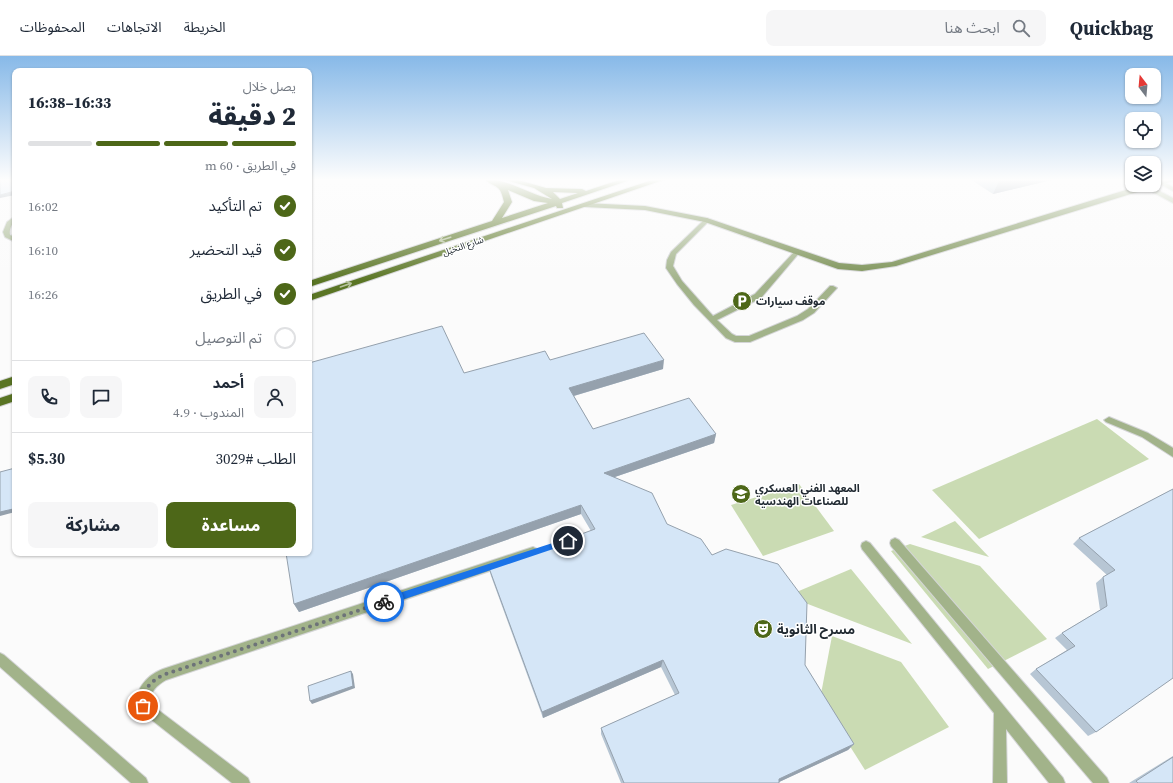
<!DOCTYPE html>
<html lang="ar">
<head>
<meta charset="utf-8">
<style>
	:root { --surface:#fff; --page:#f6f6f7; --text:#1f2937; --muted:#747a83; --line:#e0e1e3; --accent:#4d6718 }
	body { margin:0; font-family:"Source Serif 4","Noto Sans Arabic",serif; background:var(--page); color:var(--text); direction:rtl; height:100vh; display:flex; flex-direction:column; font-size:15px; white-space:nowrap }
	* { box-sizing:border-box; margin:0 }
	p { font-size:13px; color:var(--muted) }
	.icon { flex:none; width:22px; height:22px; fill:none; stroke:currentColor; stroke-width:2; stroke-linecap:round; stroke-linejoin:round }
	.map { position:relative; flex:1; overflow:hidden; direction:ltr }
	.drawer { position:absolute; left:12px; top:12px; width:300px; height:488px; display:flex; flex-direction:column; background:var(--surface); border-radius:8px; box-shadow:0 1px 3px #0004; direction:rtl }
	.drawer>* { flex:none }
	.needle { width:26px; rotate:344deg }
	.tools { position:absolute; left:1125px; top:12px; display:grid; gap:8px }
	.tools a { display:grid; place-items:center; width:36px; height:36px; border-radius:8px; background:var(--surface); box-shadow:0 1px 3px #0004; font-size:20px }
	.pin { position:absolute; display:grid; place-items:center; width:34px; height:34px; color:#fff; margin:-17px; border:2px solid #fff; border-radius:50%; box-shadow:0 1px 4px #0007 }
	.courier { position:absolute; display:grid; place-items:center; width:40px; height:40px; margin:-20px; border:3px solid #1a73e8; border-radius:50%; background:#fff; color:#222; box-shadow:0 1px 5px #0007 }
	.summary em { font-style:normal; font-weight:800 }
	.summary div { display:flex; flex-direction:column-reverse }
	.summary { display:flex; align-items:center; justify-content:space-between; height:68px; padding:0 16px }
	h1 { font-size:26px; font-weight:800; line-height:30px }
	.bar { display:grid; grid-template-columns:repeat(4,1fr); gap:6px 4px; align-content:center; height:48px; padding:0 16px }
	.bar i { height:5px; border-radius:3px; background:var(--line) }
	.bar .active { background:var(--accent) }
	.bar p { grid-column:span 4 }
	.line { display:flex; align-items:center; gap:10px; padding:0 16px; border-top:1px solid var(--line) }
	.line div { flex:1 }
	.round { display:grid; place-items:center; flex:none; width:42px; height:42px; border-radius:8px; background:var(--page) }
	ol { padding:0 16px; list-style:none }
	li { display:flex; align-items:center; gap:12px; height:44px }
	li p { margin-inline-start:auto }
	li .icon { padding:4px; border-radius:50%; background:var(--accent); color:#fff; stroke-width:4 }
	li:last-child { color:var(--muted) }
	li i { width:22px; height:22px; border:2px solid var(--line); border-radius:50% }
	.cta { display:flex; gap:8px; margin-top:auto; padding:8px 16px }
	.cta a { flex:1; height:46px; border-radius:8px; background:var(--accent); color:#fff; font-size:16px; font-weight:800; line-height:46px; text-align:center }
	.cta a+a { background:var(--page); color:var(--text) }
	header { display:flex; align-items:center; gap:24px; box-sizing:border-box; height:56px; padding:0 20px; background:var(--surface); border-bottom:1px solid var(--line) }
	header strong { font-size:19px }
	nav { display:flex; gap:22px; margin-inline-start:auto; font-size:14px }
	.search { width:280px; height:36px; background:var(--page); display:flex; align-items:center; gap:10px; box-sizing:border-box; padding:0 14px; border-radius:8px; color:var(--muted); font-size:15px }
	.map>svg:first-child { display:block }
	.green { fill:#cadbb3 }
	.lines { fill:none; stroke-linecap:round; stroke-linejoin:round }
	.service-casing { stroke:#d4d5d7; stroke-width:2 }
	.secondary-casing { stroke:#d4d5d7; stroke-width:2 }
	.primary-casing { stroke:#d4d5d7; stroke-width:2 }
	.service { fill:#a2b38a; fill-rule:evenodd }
	.secondary { fill:#788f52; fill-rule:evenodd }
	.primary { fill:#5a7524; fill-rule:evenodd }
	.wall { fill:#b7c6d4 }
	.shaded-wall { fill:#95a1ad }
	.building { fill:#d5e6f7; stroke:#95a1ad }
	.oneway { stroke:#b5c19c }
	.route { fill:#1a73e8 }
	.done { stroke:#6d7378; stroke-width:4; stroke-dasharray:0 7.2 }
	.labels { text-anchor:middle; dominant-baseline:central; stroke-width:3; stroke-linejoin:round; paint-order:stroke }
	.far-street-label { font-size:9px; fill:#212a32; stroke:#fff }
	.poi-label { font-size:11px; font-weight:bold; fill:#212a32; stroke:#fff; text-anchor:start }
	.near-poi-label { font-size:13px; font-weight:bold; fill:#212a32; stroke:#fff; text-anchor:start }
</style>
</head>
<body>
<header>
<strong>Quickbag</strong>
<div class="search"><svg class="icon" aria-label="search" viewBox="0 0 24 24"><circle cx="10" cy="10" r="6"/><path d="M15 15l6 6"/></svg>ابحث هنا</div>
<nav><a>الخريطة</a><a>الاتجاهات</a><a>المحفوظات</a></nav>
</header>
<div class="map">
<svg width="1173" height="727" viewBox="0 0 1173 727">
	<rect width="100%" height="100%" fill="#fbfbfb"/>
	<g class="green">
		<polygon points="1097,363 1149,403 979,483 932,434"/>
		<polygon points="799,428 834,475 763,500 731,449"/>
		<polygon points="955,465 989,501 921,481"/>
		<polygon points="910,488 980,510 1047,583 988,613 891,495"/>
		<polygon points="851,513 912,588 787,540"/>
		<polygon points="832,580 901,606 949,671 865,714 820,643"/>
	</g>
	<g class="lines">
		<g class="service-casing">
			<g id="service">
				<polygon points="1158,125 1162,125 1173,131 1173,135 1158,127"/>
				<polygon points="1143,129 1148,129 1173,142 1173,147 1143,131"/>
				<path d="M15 160V165C11 169 9 174 10 179L15 181V186L5 181 3 176 7 166Z"/>
				<polygon points="707,162 710,164 676,198 673,210 682,225 713,260 755,238 795,195 797,194 800,196 761,242 717,264 732,278 736,280 749,280 797,260 808,253 830,230 833,230 837,232 814,257 803,264 750,286 735,286 726,282 694,249 677,228 666,212 667,204 671,196 705,163"/>
				<polygon points="1109,361 1148,377 1173,392 1173,401 1142,381 1106,366 1104,364"/>
				<polygon points="895,482 899,484 1107,722 1109,727 1093,727 891,490 890,487 891,484"/>
				<polygon points="866,485 870,487 1063,722 1065,727 1049,727 1006,673 1007,727 993,727 994,657 862,493 861,490 862,487"/>
				<path d="M533 491 537 493 538 496 537 499 166 624C157 629 150 636 149 647L248 722 250 727H232L139 654C131 636 147 619 163 613Z"/>
				<polygon points="0,597 4,599 146,722 148,727 131,727 0,611"/>
			</g>
		</g>
		<g class="secondary-casing">
			<polygon id="secondary" points="1164,123 1173,123 1173,125 896,210 862,215 838,213 705,166 645,154 585,151 581,149 585,147 645,150 707,162 839,207 862,209 892,206 1142,129 1154,129 1154,126"/>
		</g>
		<g class="primary-casing">
			<g id="primary">
				<path d="M484 123C507 122 529 139 552 143L534 132 502 123H515L546 132 582 133 586 135 622 123H633L562 147 563 152H557L556 150 309 231V225L492 165 504 146C500 127 496 133 484 123ZM508 134 534 145 548 147 502 162 512 146ZM553 136 578 137 560 143Z"/>
				<polygon points="655,123 666,123 309,245 309,239"/>
				<polygon points="15,320 15,328 0,333 0,325"/>
				<polygon points="15,337 15,345 0,350 0,342"/>
			</g>
		</g>
		<use href="#service" class="service"/>
		<use href="#secondary" class="secondary"/>
		<use href="#primary" class="primary"/>
	</g>
	<g class="wall">
		<polygon points="970,123 1056,123 993,138"/>
		<polygon points="550,304 663,313 574,340 593,373 716,378 714,387 615,421 667,468 712,499 805,609 854,688 848,694 779,726 779,727 621,727 601,678 601,672 675,639 661,611 543,662 491,520 489,512 591,475 581,458 299,556 294,548 464,317"/>
		<polygon points="1173,433 1096,676 1088,680 1030,618 1036,613 1067,594 1055,582 1062,577 1100,554 1096,527 1103,521 1107,519 1073,488 1079,482"/>
		<polygon points="1173,700 1173,727 1129,727"/>
	</g>
	<g class="shaded-wall">
		<polygon points="1000,123 1056,123 993,138"/>
		<polygon points="15,135 15,139 0,142 0,139"/>
		<polygon points="664,304 663,313 570,341 569,332"/>
		<polygon points="716,378 714,387 603,425 604,417"/>
		<polygon points="15,444 15,456 0,460 0,456"/>
		<polygon points="581,449 581,458 299,556 294,548"/>
		<polygon points="663,604 661,611 543,662 542,656"/>
		<polygon points="351,615 353,618 355,632 312,648 310,645"/>
		<polygon points="854,688 848,694 777,727 779,723"/>
	</g>
	<g class="building">
		<polygon points="0,123 15,123 15,135 0,139"/>
		<polygon points="442,270 464,317 545,295 550,304 644,277 664,304 569,332 593,373 689,342 716,378 604,417 652,437 667,468 701,483 712,499 726,493 778,508 807,547 805,609 854,688 779,723 779,727 624,727 601,672 679,637 663,604 542,656 489,512 595,473 581,449 294,548 286,497 309,497 309,307"/>
		<polygon points="15,412 15,444 13,453 0,456 0,416"/>
		<polygon points="1173,433 1173,622 1096,676 1036,613 1075,590 1062,577 1107,550 1103,521 1115,514 1079,482"/>
		<polygon points="351,615 353,630 310,645 308,630"/>
		<polygon points="1173,701 1173,727 1138,727 1136,725"/>
	</g>
	<defs><path id="oneway-shaft" d="M-6 0H5M1.5-3L5.5 0L1.5 3" fill="none" stroke-width="1.6" stroke-linecap="round" stroke-linejoin="round"/></defs>
	<g class="oneway">
		<use href="#oneway-shaft" transform="translate(445 183) rotate(162)"/>
		<use href="#oneway-shaft" transform="translate(346 229) rotate(-19)"/>
	</g>
	<linearGradient id="sky" x2="0" y2="1"><stop stop-color="#87b9e8"/><stop offset="0.55" stop-color="#fdfdfd"/><stop offset="1" stop-color="#fdfdfd" stop-opacity="0"/></linearGradient>
	<rect width="1173" height="225" fill="url(#sky)"/>
	<polygon class="route" points="568,482 571,485 568,488 384,550 380,546 384,542"/>
	<g class="lines">
		<path class="done" d="M143 650C141 635 151 625 163 619L384 546"/>
	</g>
	<defs>
		<g id="parking-disc" transform="scale(1)"><circle r="9.5" fill="#4d6718" stroke="#fff"/><path d="M-3.5-5.5H1a3.5 3.5 0 0 1 0 7H-1V5.5H-3.5ZM-1-3.4V-.6H.8a1.4 1.4 0 0 0 0-2.8Z" fill="#fff"/></g>
		<g id="university-disc" transform="scale(1)"><circle r="9.5" fill="#4d6718" stroke="#fff"/><path d="M0-5L7-2L0 1L-7-2ZM-4 1L0 2.5L4 1V4Q0 6-4 4Z" fill="#fff"/></g>
		<g id="theatre-disc" transform="scale(1)"><circle r="9.5" fill="#4d6718" stroke="#fff"/><path d="M-5-5.5Q0-4 5-5.5V0Q5 5 0 6Q-5 5-5 0ZM-3.3-2.5H-1v1.5H-3.3ZM1-2.5H3.3v1.5H1ZM-2.8 1Q0 5.5 2.8 1Z" fill="#fff"/></g>
	</defs>
	<g fill-rule="evenodd">
		<use href="#parking-disc" x="742" y="245"/>
		<use href="#university-disc" x="741" y="438"/>
		<use href="#theatre-disc" x="763" y="573"/>
	</g>
	<g class="labels">
		<g class="far-street-label">
			<text transform="translate(463 190) rotate(-19)">شارع النخيل</text>
		</g>
		<g class="poi-label">
			<text x="756" y="245">موقف سيارات</text>
			<text x="755" y="432">المعهد الفني العسكري<tspan x="755" dy="13">للصناعات الهندسية</tspan></text>
		</g>
		<g class="near-poi-label">
			<text x="777" y="573">مسرح الثانوية</text>
		</g>
	</g>
</svg>
<div class="tools">
<a><svg class="needle" viewBox="-14 -14 28 28"><path d="M0-13l5 13h-10z" fill="#e53935"/><path d="M0 13l5-13h-10z" fill="#747a83"/></svg></a>
<a><svg class="icon" aria-label="locate" viewBox="0 0 24 24"><circle cx="12" cy="12" r="6"/><path d="M12 2v4M12 18v4M2 12h4M18 12h4"/></svg></a>
<a><svg class="icon" aria-label="layers" viewBox="0 0 24 24"><path d="M12 4l9 5-9 5-9-5zM3 14l9 5 9-5"/></svg></a>
</div>
<div class="pin" style="left:143px;top:650px;background:#ea580c"><svg class="icon" aria-label="bag" viewBox="0 0 24 24"><path d="M5 8h14l-1 12H6zM9 8a3 3 0 0 1 6 0"/></svg></div>
<div class="pin" style="left:568px;top:485px;background:#1f2937"><svg class="icon" aria-label="home" viewBox="0 0 24 24"><path d="M3 11l9-7 9 7M6 9v11h12V9"/></svg></div>
<div class="courier" style="left:384px;top:546px"><svg class="icon" aria-label="bike" viewBox="0 0 24 24"><circle cx="6" cy="16" r="4"/><circle cx="18" cy="16" r="4"/><path d="M6 16l4-8h5l3 8M10 8l3 8H6M13 5h3"/></svg></div>
<section class="drawer">
<div class="summary"><div><h1>2 دقيقة</h1><p>يصل خلال</p></div><em>16:33–16:38</em></div>
<div class="bar"><i class="active"></i><i class="active"></i><i class="active"></i><i></i><p>في الطريق · 60 m</p></div>
<ol>
<li><svg class="icon" aria-label="check" viewBox="0 0 24 24"><path d="M5 12l5 5 9-10"/></svg>تم التأكيد<p>16:02</p></li>
<li><svg class="icon" aria-label="check" viewBox="0 0 24 24"><path d="M5 12l5 5 9-10"/></svg>قيد التحضير<p>16:10</p></li>
<li><svg class="icon" aria-label="check" viewBox="0 0 24 24"><path d="M5 12l5 5 9-10"/></svg>في الطريق<p>16:26</p></li>
<li><i></i>تم التوصيل</li>
</ol>
<div class="line" style="height:72px"><a class="round"><svg class="icon" aria-label="person" viewBox="0 0 24 24"><circle cx="12" cy="8" r="4"/><path d="M4 21q1-7 8-7t8 7"/></svg></a><div><b>أحمد</b><p>المندوب · 4.9</p></div><a class="round"><svg class="icon" aria-label="chat" viewBox="0 0 24 24"><path d="M4 5h16v11H9l-5 4z"/></svg></a><a class="round"><svg class="icon" aria-label="phone" viewBox="0 0 24 24"><path d="M5 4h4l2 5-3 2q2 4 5 5l2-3 5 2v4C11 20 4 13 5 4z"/></svg></a></div>
<div class="line" style="height:52px"><div>الطلب #3029</div><b>$5.30</b></div>
<div class="cta"><a>مساعدة</a><a>مشاركة</a></div>
</section>
</div>
</body>
</html>
